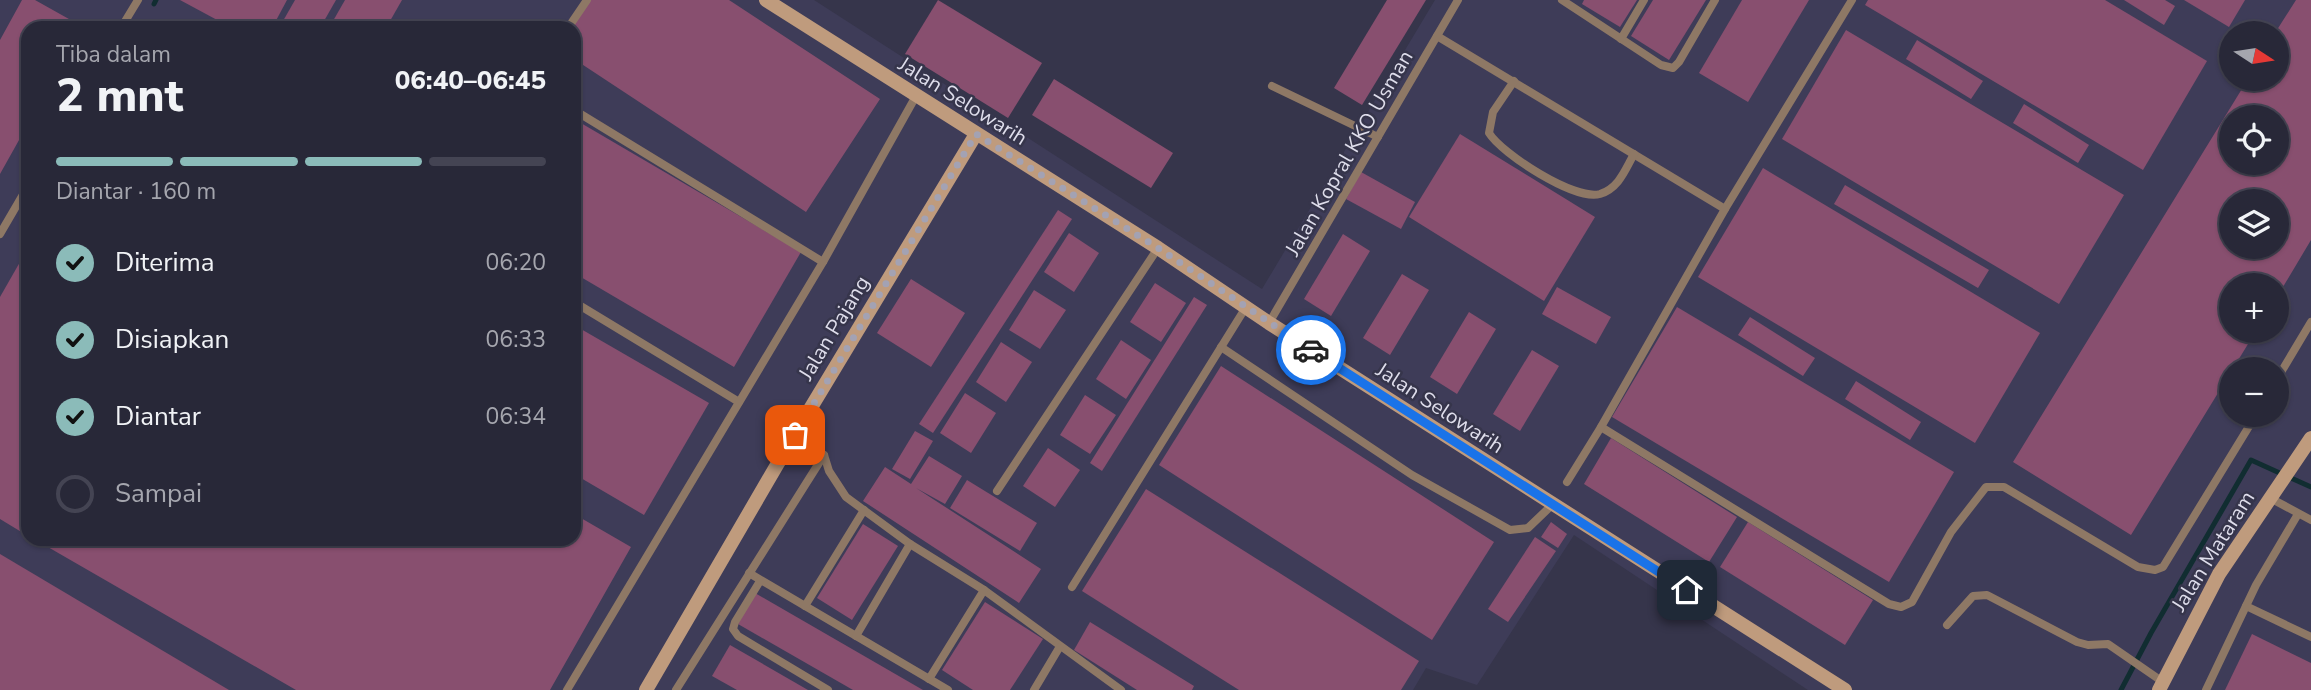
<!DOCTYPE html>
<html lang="id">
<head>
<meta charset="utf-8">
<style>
	:root { --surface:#282838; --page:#303040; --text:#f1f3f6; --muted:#a5a6ae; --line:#444453; --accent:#8bbbb9 }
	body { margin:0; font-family:"Nunito Sans",sans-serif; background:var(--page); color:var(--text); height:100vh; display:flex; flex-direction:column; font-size:26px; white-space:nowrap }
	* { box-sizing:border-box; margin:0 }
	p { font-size:23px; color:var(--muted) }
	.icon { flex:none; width:38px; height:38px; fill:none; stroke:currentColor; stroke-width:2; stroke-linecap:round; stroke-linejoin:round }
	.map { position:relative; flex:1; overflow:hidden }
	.sheet { position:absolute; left:21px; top:21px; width:560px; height:525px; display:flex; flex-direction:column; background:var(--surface); border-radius:21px; box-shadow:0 2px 5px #0004,0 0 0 2px var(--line) }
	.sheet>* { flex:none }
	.needle { width:46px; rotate:102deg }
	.controls { position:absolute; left:2219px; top:21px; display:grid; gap:14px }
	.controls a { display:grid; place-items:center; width:70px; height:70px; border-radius:50%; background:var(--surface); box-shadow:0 2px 5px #0004,0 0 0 2px var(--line); font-size:35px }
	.pin { position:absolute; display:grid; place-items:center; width:60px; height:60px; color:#fff; margin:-30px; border-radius:14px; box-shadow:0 4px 10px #0006 }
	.courier { position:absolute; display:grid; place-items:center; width:70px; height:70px; margin:-35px; border:5px solid #1a73e8; border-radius:50%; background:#fff; color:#222; box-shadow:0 2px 9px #0007 }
	.overview em { font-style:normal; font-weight:800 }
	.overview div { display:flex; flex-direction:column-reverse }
	.overview { display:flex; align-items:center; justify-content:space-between; height:119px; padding:0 35px }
	h1 { font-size:46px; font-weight:800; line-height:52px }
	.bar { display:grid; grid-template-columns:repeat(4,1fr); gap:10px 7px; align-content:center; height:84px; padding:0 35px }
	.bar i { height:9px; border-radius:5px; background:var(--line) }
	.bar .active { background:var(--accent) }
	.bar p { grid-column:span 4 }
	ol { padding:0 35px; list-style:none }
	li { display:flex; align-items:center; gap:21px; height:77px }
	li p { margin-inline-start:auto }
	li .icon { padding:7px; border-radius:50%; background:var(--accent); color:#111; stroke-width:4 }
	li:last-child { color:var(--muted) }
	li i { width:38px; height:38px; border:4px solid var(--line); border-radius:50% }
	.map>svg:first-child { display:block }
	.built { fill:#3e3c58; fill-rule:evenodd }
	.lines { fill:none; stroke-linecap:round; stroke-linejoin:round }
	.stream { stroke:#112d31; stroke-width:5 }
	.building { fill:#884f6f; fill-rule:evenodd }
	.lane { stroke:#8e7865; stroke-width:8 }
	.secondary { stroke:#bf9b7d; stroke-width:14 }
	.done { stroke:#a3a2b3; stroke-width:7; stroke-dasharray:0 12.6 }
	.route { stroke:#1a73e8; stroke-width:9 }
	.labels { text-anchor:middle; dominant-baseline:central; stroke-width:5; stroke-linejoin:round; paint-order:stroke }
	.street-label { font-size:21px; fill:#deddeb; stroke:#36354b }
</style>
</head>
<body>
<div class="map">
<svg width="2311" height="690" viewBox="0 0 2311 690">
	<rect width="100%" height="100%" fill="#36354b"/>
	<path class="built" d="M0 0H814L1262 289 1435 0H2311V690H1808L1574 535 1477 685 1426 668 1413 690H0ZM28 28H574V539H28ZM2231 33H2277V79H2231ZM2231 117H2277V163H2231ZM2231 201H2277V247H2231ZM2231 285H2277V331H2231ZM2231 369H2277V415H2231Z"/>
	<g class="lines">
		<g class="stream">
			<polyline points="154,4 156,0"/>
			<polyline points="2121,690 2151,633 2251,460 2311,487"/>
		</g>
	</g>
	<g class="building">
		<polygon points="22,0 35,0 85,28 28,28 28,124 0,174 0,40"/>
		<polygon points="180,0 287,0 272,28 232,28"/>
		<polygon points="295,0 336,0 320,28 279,28"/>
		<polygon points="345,0 402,0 386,28 329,28"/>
		<polygon points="590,0 729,0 880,99 806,212 574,59 574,28 572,28"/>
		<polygon points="938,0 1042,63 1008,118 905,54"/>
		<polygon points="1387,0 1426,0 1362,105 1334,88"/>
		<polygon points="1584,0 1637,0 1620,27 1582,4"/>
		<polygon points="1653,0 1706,0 1669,60 1631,36"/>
		<polygon points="1742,0 1809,0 1748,102 1699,73"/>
		<polygon points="1868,0 2105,0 2207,61 2143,170 1865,5"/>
		<polygon points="2124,0 2165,0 2175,6 2164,25"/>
		<polygon points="2184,0 2245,0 2229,27"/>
		<path d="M2296 0H2311V240L2277 297V285H2231V331H2256L2131 535 2013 462 2248 79H2277L2275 33ZM2231 117H2277V163H2231ZM2231 201H2277V247H2231Z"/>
		<polygon points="1846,30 2124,195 2059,304 1782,139"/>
		<polygon points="1917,40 1983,81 1971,99 1906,59"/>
		<polygon points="1054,79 1173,153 1151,188 1032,115"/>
		<polygon points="2024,104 2089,145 2078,163 2013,123"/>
		<polygon points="574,119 801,252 734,367 574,273"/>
		<polygon points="1460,134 1595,217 1544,301 1409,217"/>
		<polygon points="1763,168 2040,333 1975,443 1698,277"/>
		<polygon points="1361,172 1415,202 1401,229 1346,199"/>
		<polygon points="1845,185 1989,270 1978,288 1834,204"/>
		<polygon points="1058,210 1072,219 933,433 919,424"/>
		<polygon points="1069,233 1099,253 1074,292 1044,272"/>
		<polygon points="1343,234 1370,251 1331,316 1304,299"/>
		<polygon points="28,248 28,536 0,519 0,297"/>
		<polygon points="1402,274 1429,290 1390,355 1363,338"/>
		<polygon points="911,279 965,313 931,367 877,333"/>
		<polygon points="1155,283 1186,303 1161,342 1130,322"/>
		<polygon points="1557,287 1611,317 1596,344 1542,314"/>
		<polygon points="1034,290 1066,310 1040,349 1009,330"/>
		<polygon points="1194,297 1207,305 1102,471 1090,463"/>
		<polygon points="1677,307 1954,472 1889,582 1612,417"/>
		<polygon points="1469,312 1496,329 1457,394 1430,377"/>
		<polygon points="1750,317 1815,358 1803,376 1738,335"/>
		<polygon points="574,325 709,403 644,515 574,474"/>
		<polygon points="1121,340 1151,360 1126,399 1096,379"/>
		<polygon points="1001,342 1032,362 1006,402 976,382"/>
		<polygon points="1532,350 1559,366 1520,431 1493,414"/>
		<polygon points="1221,366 1494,542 1432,640 1159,465"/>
		<polygon points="1856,381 1921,422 1910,440 1845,399"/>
		<polygon points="965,393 996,413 971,453 940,433"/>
		<polygon points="1085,395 1116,415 1090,454 1060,435"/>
		<polygon points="915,431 933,441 910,479 892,469"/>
		<polygon points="1611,438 1737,517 1709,562 1584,484"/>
		<polygon points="1048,448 1080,470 1055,507 1023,486"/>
		<polygon points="929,456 962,476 945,504 916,488 1041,569 1019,603 863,501 885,467 911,484"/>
		<polygon points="967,480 1037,523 1020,551 950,508"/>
		<polygon points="1146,489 1419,661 1401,690 1239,690 1082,591"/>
		<polygon points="574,514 631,547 550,690 296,690 34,539 574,539"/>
		<polygon points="1551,522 1567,534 1558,548 1541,537"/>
		<polygon points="1748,522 1873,600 1845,645 1720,567"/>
		<polygon points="863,524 898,546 852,620 817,598"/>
		<polygon points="1535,537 1556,551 1508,622 1488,609"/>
		<polygon points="0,554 229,690 0,690"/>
		<polygon points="755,593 923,690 853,690 738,624"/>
		<polygon points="985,602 1043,639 1010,690 973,690 942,670"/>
		<polygon points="1090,622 1194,686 1192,690 1137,690 1074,650"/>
		<polygon points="2252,634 2311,663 2311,690 2225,690"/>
		<polygon points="730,645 808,690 737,690 712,676"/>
	</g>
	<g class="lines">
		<g class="lane">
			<polyline points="1562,0 1661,65 1673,68 1679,62 1715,0"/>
			<polyline points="121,28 138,0"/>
			<polyline points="568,28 587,0"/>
			<polyline points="1437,36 1725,209"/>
			<polyline points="1621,39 1644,0"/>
			<path d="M1514 81 1493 112 1489 133C1502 154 1575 201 1600 194 1619 188 1625 170 1634 154"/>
			<polyline points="1272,86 1378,137"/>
			<polyline points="574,110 823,262"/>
			<polyline points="0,234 28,186"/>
			<polyline points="574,302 739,402"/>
			<polyline points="1269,323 1458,0"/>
			<polyline points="1221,347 1412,475 1510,530 1528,528 1552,505"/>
			<polyline points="2277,379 2311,322"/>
			<polyline points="1601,427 1889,604 1901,607 1912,602 1951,532 1986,487 2004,487 2138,567 2155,570 2163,567 2256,415"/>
			<polyline points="795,434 824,455 829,471 846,497 910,544 984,590 1121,690"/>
			<polyline points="1567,482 1601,427 1725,209 1852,0"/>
			<polyline points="997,491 1158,248"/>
			<polyline points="2270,498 2311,520"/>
			<polyline points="749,573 948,690"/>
			<polyline points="760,581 735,622 733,629 738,636 828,690"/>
			<polyline points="1072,587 1246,307"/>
			<polyline points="805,606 864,510"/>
			<polyline points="2246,606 2311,637"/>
			<polyline points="1947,625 1973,596 1987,595 2077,642 2088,645 2108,644 2163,682"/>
			<polyline points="856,636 910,544"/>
			<polyline points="929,679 984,590"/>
			<polyline points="567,690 823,262 916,96"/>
			<polyline points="676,690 824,455"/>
			<polyline points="1034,690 1059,648"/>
			<polyline points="2206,690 2256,585 2298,514"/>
		</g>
		<g class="secondary">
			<polyline points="766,0 1158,248 1269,323 1845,690"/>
			<polyline points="646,690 795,434 976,134"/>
			<polyline points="2159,690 2219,574 2311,438"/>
		</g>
	</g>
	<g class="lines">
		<polyline class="done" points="795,435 976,134 1158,248 1311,350"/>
		<polyline class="route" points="1311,350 1687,590"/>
	</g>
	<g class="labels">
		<g class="street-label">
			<text transform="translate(963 101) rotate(32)">Jalan Selowarih</text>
			<text transform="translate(1349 153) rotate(-60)">Jalan Kopral KKO Usman</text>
			<text transform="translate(834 328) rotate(-59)">Jalan Pajang</text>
			<text transform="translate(1440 408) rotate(33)">Jalan Selowarih</text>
			<text transform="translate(2213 551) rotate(-58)">Jalan Mataram</text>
		</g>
	</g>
</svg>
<div class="controls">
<a><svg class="needle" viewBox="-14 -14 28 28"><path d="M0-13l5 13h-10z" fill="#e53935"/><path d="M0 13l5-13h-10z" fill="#a5a6ae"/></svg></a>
<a><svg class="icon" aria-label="locate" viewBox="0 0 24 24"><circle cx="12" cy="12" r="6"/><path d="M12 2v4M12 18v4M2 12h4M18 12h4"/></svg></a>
<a><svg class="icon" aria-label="layers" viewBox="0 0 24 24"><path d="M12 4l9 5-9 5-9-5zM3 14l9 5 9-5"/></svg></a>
<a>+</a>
<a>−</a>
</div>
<div class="pin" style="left:795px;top:435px;background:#ea580c"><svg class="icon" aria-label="bag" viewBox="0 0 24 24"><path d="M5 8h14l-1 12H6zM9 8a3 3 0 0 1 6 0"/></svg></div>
<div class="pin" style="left:1687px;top:590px;background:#1f2937"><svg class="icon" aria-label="home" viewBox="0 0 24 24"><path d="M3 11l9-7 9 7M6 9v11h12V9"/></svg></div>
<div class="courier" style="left:1311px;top:350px"><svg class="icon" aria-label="car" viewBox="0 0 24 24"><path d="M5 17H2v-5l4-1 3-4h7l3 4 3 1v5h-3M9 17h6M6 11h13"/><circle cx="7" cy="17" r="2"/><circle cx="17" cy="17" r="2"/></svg></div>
<section class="sheet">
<div class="overview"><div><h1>2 mnt</h1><p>Tiba dalam</p></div><em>06:40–06:45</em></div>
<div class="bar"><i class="active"></i><i class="active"></i><i class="active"></i><i></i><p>Diantar · 160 m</p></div>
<ol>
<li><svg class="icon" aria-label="check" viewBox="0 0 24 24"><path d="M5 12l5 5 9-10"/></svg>Diterima<p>06:20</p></li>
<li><svg class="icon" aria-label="check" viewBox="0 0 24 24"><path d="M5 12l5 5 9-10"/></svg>Disiapkan<p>06:33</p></li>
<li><svg class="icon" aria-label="check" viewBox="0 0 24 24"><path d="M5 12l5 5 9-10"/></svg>Diantar<p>06:34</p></li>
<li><i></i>Sampai</li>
</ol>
</section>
</div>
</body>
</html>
